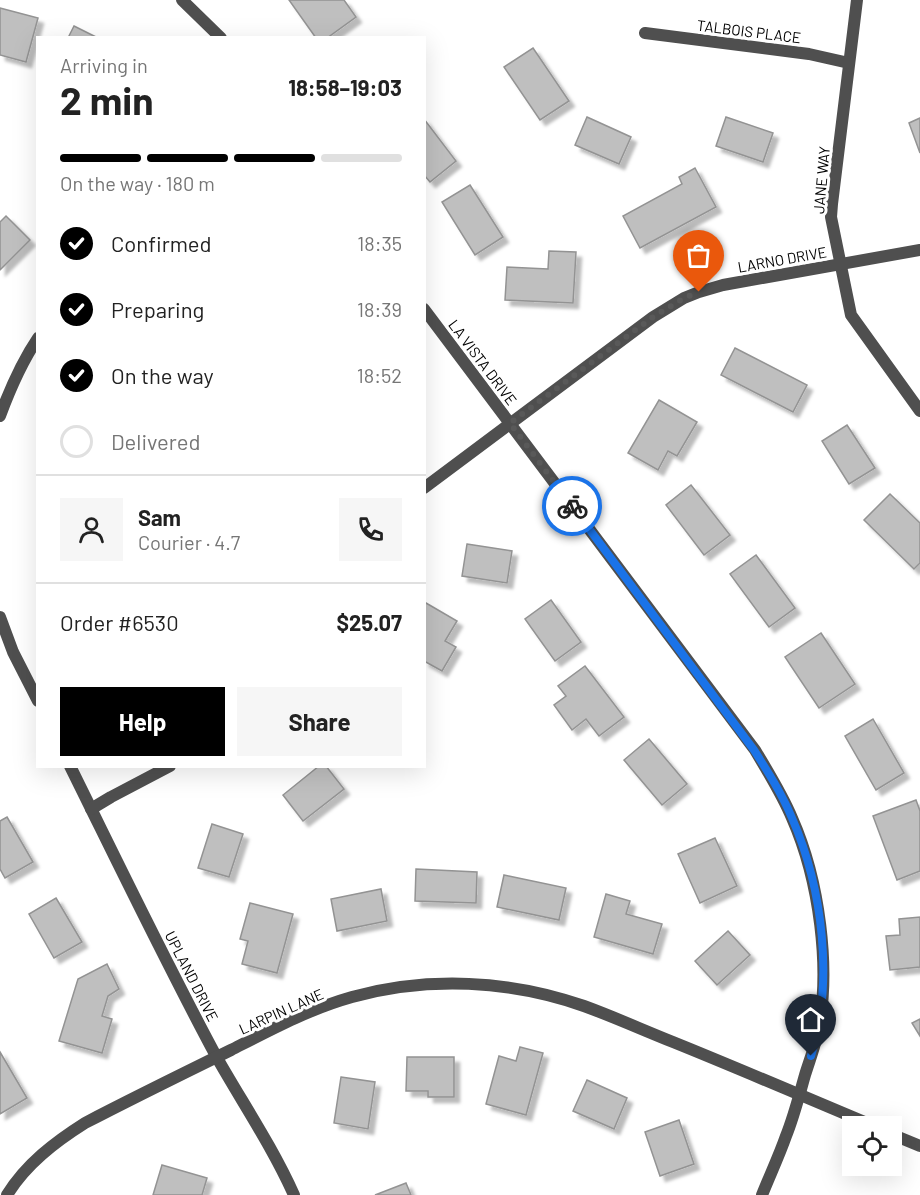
<!DOCTYPE html>
<html lang="en">
<head>
<meta charset="utf-8">
<style>
	:root { --surface:#fff; --page:#f6f6f6; --text:#222; --muted:#767676; --line:#e0e0e0; --accent:#000 }
	body { margin:0; font-family:Barlow,sans-serif; background:var(--page); color:var(--text); height:100vh; display:flex; flex-direction:column; font-size:22px; white-space:nowrap }
	* { box-sizing:border-box; margin:0 }
	p { font-size:20px; color:var(--muted) }
	.icon { flex:none; width:33px; height:33px; fill:none; stroke:currentColor; stroke-width:2; stroke-linecap:round; stroke-linejoin:round }
	.map { position:relative; flex:1; overflow:hidden }
	.details { position:absolute; left:36px; top:36px; width:390px; height:732px; display:flex; flex-direction:column; background:var(--surface); border-radius:0px; box-shadow:0 6px 24px #0002 }
	.details>* { flex:none }
	.controls { position:absolute; left:842px; top:1116px; display:grid; gap:12px }
	.controls a { display:grid; place-items:center; width:60px; height:60px; border-radius:0px; background:var(--surface); box-shadow:0 6px 24px #0002; font-size:30px }
	.pin { position:absolute; display:grid; place-items:center; width:51px; height:51px; color:#fff; margin:-62px -26px; border-radius:50% 50% 50% 0; rotate:-45deg; box-shadow:0 0 6px #0007 }
	.pin .icon { rotate:45deg }
	.courier { position:absolute; display:grid; place-items:center; width:60px; height:60px; margin:-30px; border:4px solid #1a73e8; border-radius:50%; background:#fff; color:#222; box-shadow:0 2px 8px #0007 }
	.summary em { font-style:normal; font-weight:700 }
	.summary div { display:flex; flex-direction:column-reverse }
	.summary { display:flex; align-items:center; justify-content:space-between; height:102px; padding:0 24px }
	h1 { font-size:39px; font-weight:700; line-height:45px }
	.bar { display:grid; grid-template-columns:repeat(4,1fr); gap:9px 6px; align-content:center; height:72px; padding:0 24px }
	.bar i { height:8px; border-radius:4px; background:var(--line) }
	.bar .current { background:var(--accent) }
	.bar p { grid-column:span 4 }
	.line { display:flex; align-items:center; gap:15px; padding:0 24px; border-top:2px solid var(--line) }
	.line div { flex:1 }
	.round { display:grid; place-items:center; flex:none; width:63px; height:63px; border-radius:0px; background:var(--page) }
	ol { padding:0 24px; list-style:none }
	li { display:flex; align-items:center; gap:18px; height:66px }
	li p { margin-inline-start:auto }
	li .icon { padding:6px; border-radius:50%; background:var(--accent); color:#fff; stroke-width:4 }
	li:last-child { color:var(--muted) }
	li i { width:33px; height:33px; border:3px solid var(--line); border-radius:50% }
	.button { display:flex; gap:12px; margin-top:auto; padding:12px 24px }
	.button a { flex:1; height:69px; border-radius:0px; background:var(--accent); color:#fff; font-size:24px; font-weight:700; line-height:69px; text-align:center }
	.button a+a { background:var(--page); color:var(--text) }
	.map>svg:first-child { display:block }
	.building { fill:#bfbfbf; stroke:#939393; stroke-width:1.5; filter:url(#shadow) }
	.lines { fill:none; stroke-linecap:round; stroke-linejoin:round }
	.minor { stroke:#4f4f4f; stroke-width:12 }
	.done { stroke:#595959; stroke-width:6; stroke-dasharray:0 10.8 }
	.route { stroke:#1a73e8; stroke-width:8 }
	.labels { text-anchor:middle; dominant-baseline:central; stroke-width:6; stroke-linejoin:round; paint-order:stroke }
	.street-label { font-size:15px; fill:#000; stroke:#fff }
</style>
</head>
<body>
<div class="map">
<svg width="920" height="1195" viewBox="0 0 920 1195">
	<defs>
		<filter id="shadow"><feDropShadow dx="5.5" dy="5.5" stdDeviation="1.5" flood-color="#0004"/></filter>
	</defs>
	<rect width="100%" height="100%" fill="#fff"/>
	<g class="building">
		<polygon points="289,0 344,0 356,17 327,38 316,38"/>
		<polygon points="0,8 38,18 26,62 0,55"/>
		<polygon points="74,26 98,38 68,38"/>
		<polygon points="533,48 569,101 540,120 504,67"/>
		<polygon points="587,117 631,137 619,164 575,145"/>
		<polygon points="726,117 773,133 763,162 716,146"/>
		<polygon points="920,118 920,153 909,123"/>
		<polygon points="424,119 456,161 430,182 424,175"/>
		<polygon points="695,168 716,207 640,248 623,216 682,184 679,177"/>
		<polygon points="470,185 503,237 475,255 442,202"/>
		<polygon points="6,216 30,240 0,270 0,222"/>
		<polygon points="549,251 576,252 573,303 505,300 507,267 548,269"/>
		<polygon points="735,348 807,385 793,412 721,375"/>
		<polygon points="659,400 697,422 677,456 668,451 658,470 628,453"/>
		<polygon points="847,425 875,468 849,484 822,441"/>
		<polygon points="691,485 730,535 704,555 666,505"/>
		<polygon points="890,494 920,523 920,563 914,569 864,520"/>
		<polygon points="467,544 512,551 507,583 462,576"/>
		<polygon points="756,555 795,608 769,627 730,574"/>
		<polygon points="551,600 581,642 555,661 525,619"/>
		<polygon points="426,603 457,621 445,641 456,647 442,671 424,661 424,606"/>
		<polygon points="821,633 855,684 819,708 785,657"/>
		<polygon points="585,666 624,717 599,736 586,719 572,730 554,705 566,696 558,686"/>
		<polygon points="873,719 904,773 876,790 845,736"/>
		<polygon points="649,739 687,784 662,805 624,760"/>
		<polygon points="319,766 326,766 344,789 303,821 283,795"/>
		<polygon points="916,800 920,811 920,871 897,880 873,816"/>
		<polygon points="7,817 33,862 5,878 0,869 0,821"/>
		<polygon points="212,824 243,834 229,877 198,868"/>
		<polygon points="715,838 737,886 700,903 678,854"/>
		<polygon points="416,869 477,872 476,903 415,901"/>
		<polygon points="504,875 566,888 559,920 497,907"/>
		<polygon points="381,889 387,921 337,931 331,899"/>
		<polygon points="606,894 630,901 626,914 662,924 653,954 594,937"/>
		<polygon points="56,898 82,942 54,958 29,914"/>
		<polygon points="250,903 293,914 277,973 242,964 248,941 240,939"/>
		<polygon points="920,917 920,967 890,970 886,936 900,935 899,919"/>
		<polygon points="728,931 750,955 717,985 695,961"/>
		<polygon points="107,964 119,989 108,996 102,1016 112,1019 102,1053 59,1041 78,979"/>
		<polygon points="920,1019 920,1036 912,1023"/>
		<polygon points="520,1047 543,1053 526,1115 486,1104 499,1056 516,1061"/>
		<polygon points="0,1052 27,1098 0,1114"/>
		<polygon points="407,1057 454,1057 454,1097 428,1097 428,1091 406,1091"/>
		<polygon points="341,1077 375,1082 368,1129 334,1123"/>
		<polygon points="587,1080 627,1098 614,1129 573,1111"/>
		<polygon points="679,1120 694,1164 660,1176 645,1132"/>
		<polygon points="162,1165 207,1178 202,1195 153,1195"/>
		<polygon points="406,1183 411,1195 375,1195"/>
	</g>
	<g class="lines">
		<g class="minor">
			<polyline points="182,0 221,38"/>
			<polyline points="857,0 832,204 831,217 851,315 920,411"/>
			<polyline points="645,33 809,54 849,63"/>
			<path d="M424 309 755 750C768 772 782 794 792 818 819 879 832 970 817 1036 814 1049 809 1062 805 1075 799 1096 794 1116 786 1136 779 1156 770 1175 762 1195"/>
			<path d="M0 416C10 389 21 363 38 338"/>
			<polyline points="424,488 653,317 684,298 699,292 723,285 920,250"/>
			<polyline points="0,617 13,652 38,701"/>
			<path d="M70 766C118 863 165 961 216 1056 242 1102 272 1146 294 1195"/>
			<polyline points="91,809 111,797 170,766"/>
			<polyline points="891,1134 920,1146"/>
			<path d="M7 1195C26 1164 55 1142 85 1123 133 1098 182 1074 231 1050 270 1030 309 1009 352 997 428 976 510 980 584 1006 614 1017 643 1030 673 1042 740 1069 807 1098 874 1126"/>
		</g>
	</g>
	<g class="lines">
		<polyline class="done" points="572,506 510,423 653,317 684,298 699,292"/>
		<path class="route" d="M572 506 754 750C768 772 782 794 792 818 823 889 834 982 811 1056"/>
	</g>
	<g class="labels">
		<g class="street-label">
			<text transform="translate(749 31) rotate(7)">TALBOIS PLACE</text>
			<text transform="translate(821 180) rotate(-85)">JANE WAY</text>
			<text transform="translate(782 259) rotate(-10)">LARNO DRIVE</text>
			<text transform="translate(483 362) rotate(53)">LA VISTA DRIVE</text>
			<text transform="translate(192 976) rotate(63)">UPLAND DRIVE</text>
			<text transform="translate(281 1011) rotate(-24)">LARPIN LANE</text>
		</g>
	</g>
</svg>
<div class="controls">
<a><svg class="icon" aria-label="locate" viewBox="0 0 24 24"><circle cx="12" cy="12" r="6"/><path d="M12 2v4M12 18v4M2 12h4M18 12h4"/></svg></a>
</div>
<div class="pin" style="left:699px;top:292px;background:#ea580c"><svg class="icon" aria-label="bag" viewBox="0 0 24 24"><path d="M5 8h14l-1 12H6zM9 8a3 3 0 0 1 6 0"/></svg></div>
<div class="pin" style="left:811px;top:1056px;background:#1f2937"><svg class="icon" aria-label="home" viewBox="0 0 24 24"><path d="M3 11l9-7 9 7M6 9v11h12V9"/></svg></div>
<div class="courier" style="left:572px;top:506px"><svg class="icon" aria-label="bike" viewBox="0 0 24 24"><circle cx="6" cy="16" r="4"/><circle cx="18" cy="16" r="4"/><path d="M6 16l4-8h5l3 8M10 8l3 8H6M13 5h3"/></svg></div>
<section class="details">
<div class="summary"><div><h1>2 min</h1><p>Arriving in</p></div><em>18:58–19:03</em></div>
<div class="bar"><i class="current"></i><i class="current"></i><i class="current"></i><i></i><p>On the way · 180 m</p></div>
<ol>
<li><svg class="icon" aria-label="check" viewBox="0 0 24 24"><path d="M5 12l5 5 9-10"/></svg>Confirmed<p>18:35</p></li>
<li><svg class="icon" aria-label="check" viewBox="0 0 24 24"><path d="M5 12l5 5 9-10"/></svg>Preparing<p>18:39</p></li>
<li><svg class="icon" aria-label="check" viewBox="0 0 24 24"><path d="M5 12l5 5 9-10"/></svg>On the way<p>18:52</p></li>
<li><i></i>Delivered</li>
</ol>
<div class="line" style="height:108px"><a class="round"><svg class="icon" aria-label="person" viewBox="0 0 24 24"><circle cx="12" cy="8" r="4"/><path d="M4 21q1-7 8-7t8 7"/></svg></a><div><b>Sam</b><p>Courier · 4.7</p></div><a class="round"><svg class="icon" aria-label="phone" viewBox="0 0 24 24"><path d="M5 4h4l2 5-3 2q2 4 5 5l2-3 5 2v4C11 20 4 13 5 4z"/></svg></a></div>
<div class="line" style="height:78px"><div>Order #6530</div><b>$25.07</b></div>
<div class="button"><a>Help</a><a>Share</a></div>
</section>
</div>
</body>
</html>
